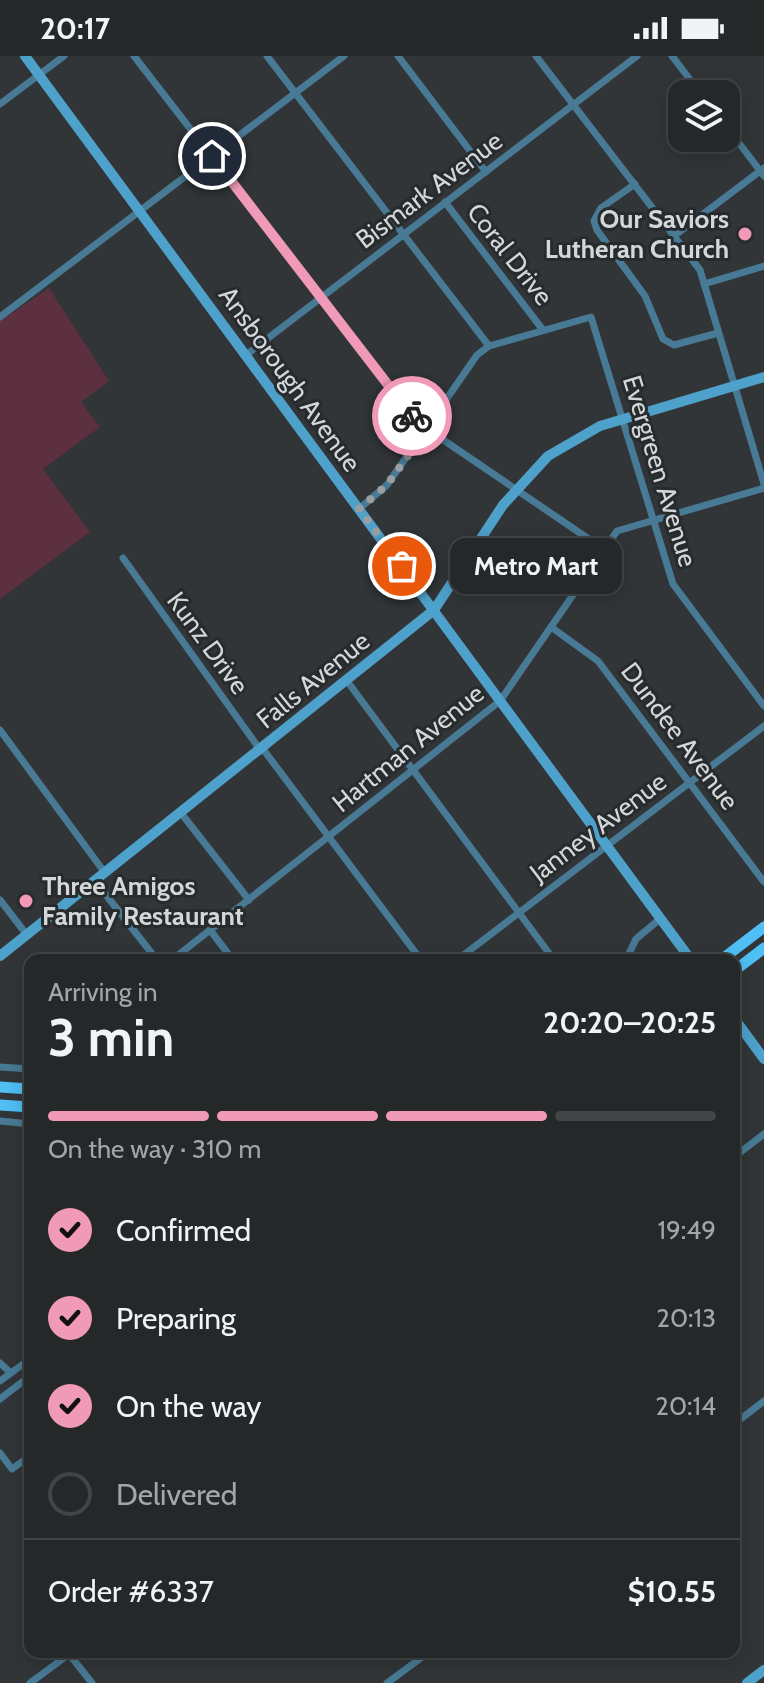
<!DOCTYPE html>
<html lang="en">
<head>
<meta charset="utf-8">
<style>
	:root { --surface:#252829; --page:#2d3031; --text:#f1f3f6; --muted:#a3a6a8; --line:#424446; --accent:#f09ab7 }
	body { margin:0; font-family:Cabin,sans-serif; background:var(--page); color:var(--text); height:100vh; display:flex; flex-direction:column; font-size:30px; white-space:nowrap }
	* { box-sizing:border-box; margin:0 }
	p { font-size:26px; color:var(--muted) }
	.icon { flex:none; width:44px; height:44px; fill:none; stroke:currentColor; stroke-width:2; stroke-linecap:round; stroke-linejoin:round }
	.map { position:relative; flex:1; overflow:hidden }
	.details { position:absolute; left:24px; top:898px; width:716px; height:704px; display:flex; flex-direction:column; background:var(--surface); border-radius:16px; box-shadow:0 4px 20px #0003,0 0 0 2px var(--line) }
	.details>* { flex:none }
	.tools { position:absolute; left:668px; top:24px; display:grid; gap:16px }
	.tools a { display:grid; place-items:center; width:72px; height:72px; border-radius:16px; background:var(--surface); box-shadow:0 4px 20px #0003,0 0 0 2px var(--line); font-size:40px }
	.pin { position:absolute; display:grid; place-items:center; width:68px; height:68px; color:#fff; margin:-34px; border:4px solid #fff; border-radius:50%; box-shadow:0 2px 8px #0007 }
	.courier { position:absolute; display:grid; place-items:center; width:80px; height:80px; margin:-40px; border:6px solid #f09ab7; border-radius:50%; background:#fff; color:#222; box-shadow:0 2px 10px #0007 }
	.bubble { position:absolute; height:56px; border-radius:16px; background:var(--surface); box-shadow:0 4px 20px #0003,0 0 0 2px var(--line); font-size:26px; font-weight:700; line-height:56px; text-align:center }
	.summary em { font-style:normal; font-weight:700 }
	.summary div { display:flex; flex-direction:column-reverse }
	.summary { display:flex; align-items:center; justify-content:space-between; height:136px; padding:0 24px }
	h1 { font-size:52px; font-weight:700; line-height:60px }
	.bar { display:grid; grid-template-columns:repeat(4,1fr); gap:12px 8px; align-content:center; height:96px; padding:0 24px }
	.bar i { height:10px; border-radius:6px; background:var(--line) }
	.bar .active { background:var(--accent) }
	.bar p { grid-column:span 4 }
	.line { display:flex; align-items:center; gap:20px; padding:0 24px; border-top:2px solid var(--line) }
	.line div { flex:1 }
	ol { padding:0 24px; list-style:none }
	li { display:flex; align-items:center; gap:24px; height:88px }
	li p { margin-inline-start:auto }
	li .icon { padding:8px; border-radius:50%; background:var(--accent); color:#111; stroke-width:4 }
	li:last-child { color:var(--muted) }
	li i { width:44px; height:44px; border:4px solid var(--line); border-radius:50% }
	.status { display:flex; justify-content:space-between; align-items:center; height:56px; padding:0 40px; background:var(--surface); direction:ltr }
	.status svg { height:22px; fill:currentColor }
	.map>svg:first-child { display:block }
	.green { fill:#5c303f }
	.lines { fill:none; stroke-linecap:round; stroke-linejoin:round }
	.street { stroke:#497a95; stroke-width:7 }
	.secondary { stroke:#4ea1cb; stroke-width:10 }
	.primary { stroke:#4fbff5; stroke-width:11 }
	.done { stroke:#9b9ea0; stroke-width:8; stroke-dasharray:0 14.4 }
	.route { stroke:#f09ab7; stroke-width:10 }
	.poi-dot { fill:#f09ab7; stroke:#272b2d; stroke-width:3 }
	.labels { text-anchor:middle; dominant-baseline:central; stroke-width:6; stroke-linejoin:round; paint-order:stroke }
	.street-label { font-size:26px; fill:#d4d7d9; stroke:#272b2d }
	.poi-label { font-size:26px; font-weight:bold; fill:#d4d7d9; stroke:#272b2d; text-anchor:end }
</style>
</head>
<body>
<div class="status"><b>20:17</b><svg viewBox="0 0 49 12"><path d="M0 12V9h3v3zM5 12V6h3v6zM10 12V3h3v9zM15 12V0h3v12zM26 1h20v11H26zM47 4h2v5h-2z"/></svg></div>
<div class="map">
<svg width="764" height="1627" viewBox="0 0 764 1627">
	<rect width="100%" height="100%" fill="#313537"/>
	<polygon class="green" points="49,232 109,325 81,346 100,371 43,413 90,476 0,543 0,265"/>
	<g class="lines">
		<g class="street">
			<polyline points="134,0 417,366 602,492"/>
			<polyline points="267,0 489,290"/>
			<polyline points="398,0 486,116"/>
			<polyline points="536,0 700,214 764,428"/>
			<polyline points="672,0 701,38"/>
			<polyline points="0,48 64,0"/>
			<polyline points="726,70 764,120"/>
			<polyline points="635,128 601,152 594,165 597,174 645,240 663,283 674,289 718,277"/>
			<polyline points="445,146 543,274"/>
			<polyline points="674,180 764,112"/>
			<polyline points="704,228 764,210"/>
			<polyline points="0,261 344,0"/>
			<polyline points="246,299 637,0"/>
			<polyline points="359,453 387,429 477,299 489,290 591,261 673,528 764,650"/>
			<polyline points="123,502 261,695"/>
			<polyline points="551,571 598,605 764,826"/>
			<polyline points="347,625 554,904"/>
			<polyline points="0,674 105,817"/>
			<polyline points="263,693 421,904"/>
			<polyline points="181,757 249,844"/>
			<polyline points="95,825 157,904"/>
			<polyline points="0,844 27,879"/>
			<polyline points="210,874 233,904"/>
			<polyline points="172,904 500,645 617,475 764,432"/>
			<polyline points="457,904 764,670"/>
			<polyline points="626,904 636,883 661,862"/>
			<polyline points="0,1011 30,1013"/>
			<polyline points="0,1065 30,1068"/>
			<polyline points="734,1101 764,1078"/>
			<polyline points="0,1307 11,1317"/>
			<polyline points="0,1325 30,1303"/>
			<polyline points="0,1343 30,1320"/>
			<polyline points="734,1368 764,1345"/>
			<polyline points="0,1397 12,1413 30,1400"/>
			<polyline points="69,1598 92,1627"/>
			<polyline points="30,1627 72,1596"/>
			<polyline points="387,1627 429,1596"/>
		</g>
		<g class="secondary">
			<polyline points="25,0 691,904"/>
			<polyline points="0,900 434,554 503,449 548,400 600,370 764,321"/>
			<polyline points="734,962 764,1003"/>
			<polyline points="747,1627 764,1614"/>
		</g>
		<g class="primary">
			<polyline points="721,904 764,871"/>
			<polyline points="734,915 764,892"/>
			<polyline points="0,1031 30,1033"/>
			<polyline points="0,1049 30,1051"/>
		</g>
	</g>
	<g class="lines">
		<polyline class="done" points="402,510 359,453 387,429 427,373 412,360"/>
		<polyline class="route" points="212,100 412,360"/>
	</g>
	<g class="poi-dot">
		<circle cx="745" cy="178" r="8"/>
		<circle cx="26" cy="845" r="8"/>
	</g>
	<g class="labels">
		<g class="street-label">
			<text transform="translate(429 134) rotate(-37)">Bismark Avenue</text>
			<text transform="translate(510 198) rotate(52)">Coral Drive</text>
			<text transform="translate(290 323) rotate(54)">Ansborough Avenue</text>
			<text transform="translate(660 415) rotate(73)">Evergreen Avenue</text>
			<text transform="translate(208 587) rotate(54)">Kunz Drive</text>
			<text transform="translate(313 624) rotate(-39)">Falls Avenue</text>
			<text transform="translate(680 680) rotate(53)">Dundee Avenue</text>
			<text transform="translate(408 692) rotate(-39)">Hartman Avenue</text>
			<text transform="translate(598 771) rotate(-37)">Janney Avenue</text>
		</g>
		<g class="poi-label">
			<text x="729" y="163">Our Saviors<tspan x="729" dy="30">Lutheran Church</tspan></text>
			<text x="42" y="830" text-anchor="start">Three Amigos<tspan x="42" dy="30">Family Restaurant</tspan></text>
		</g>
	</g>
</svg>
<div class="tools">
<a><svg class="icon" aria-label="layers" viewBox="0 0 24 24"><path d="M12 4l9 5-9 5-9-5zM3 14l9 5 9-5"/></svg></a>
</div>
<div class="pin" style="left:402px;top:510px;background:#ea580c"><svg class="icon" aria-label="bag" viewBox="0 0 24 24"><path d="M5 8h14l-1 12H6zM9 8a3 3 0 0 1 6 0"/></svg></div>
<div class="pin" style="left:212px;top:100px;background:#1f2937"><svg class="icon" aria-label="home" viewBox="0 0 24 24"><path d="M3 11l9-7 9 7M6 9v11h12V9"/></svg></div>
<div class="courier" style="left:412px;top:360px"><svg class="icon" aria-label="bike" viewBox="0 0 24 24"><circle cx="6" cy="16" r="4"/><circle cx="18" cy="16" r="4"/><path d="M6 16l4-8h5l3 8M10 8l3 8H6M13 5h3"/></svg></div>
<div class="bubble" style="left:450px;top:482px;width:172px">Metro Mart</div>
<section class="details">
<div class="summary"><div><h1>3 min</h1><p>Arriving in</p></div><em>20:20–20:25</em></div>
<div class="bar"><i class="active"></i><i class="active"></i><i class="active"></i><i></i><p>On the way · 310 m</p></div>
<ol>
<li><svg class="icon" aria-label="check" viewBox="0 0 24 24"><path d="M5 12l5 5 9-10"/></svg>Confirmed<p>19:49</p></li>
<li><svg class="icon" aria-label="check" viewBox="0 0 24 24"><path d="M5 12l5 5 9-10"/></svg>Preparing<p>20:13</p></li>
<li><svg class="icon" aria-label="check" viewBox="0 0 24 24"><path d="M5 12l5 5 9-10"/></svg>On the way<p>20:14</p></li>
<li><i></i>Delivered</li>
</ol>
<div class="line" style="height:104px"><div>Order #6337</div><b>$10.55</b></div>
</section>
</div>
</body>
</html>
